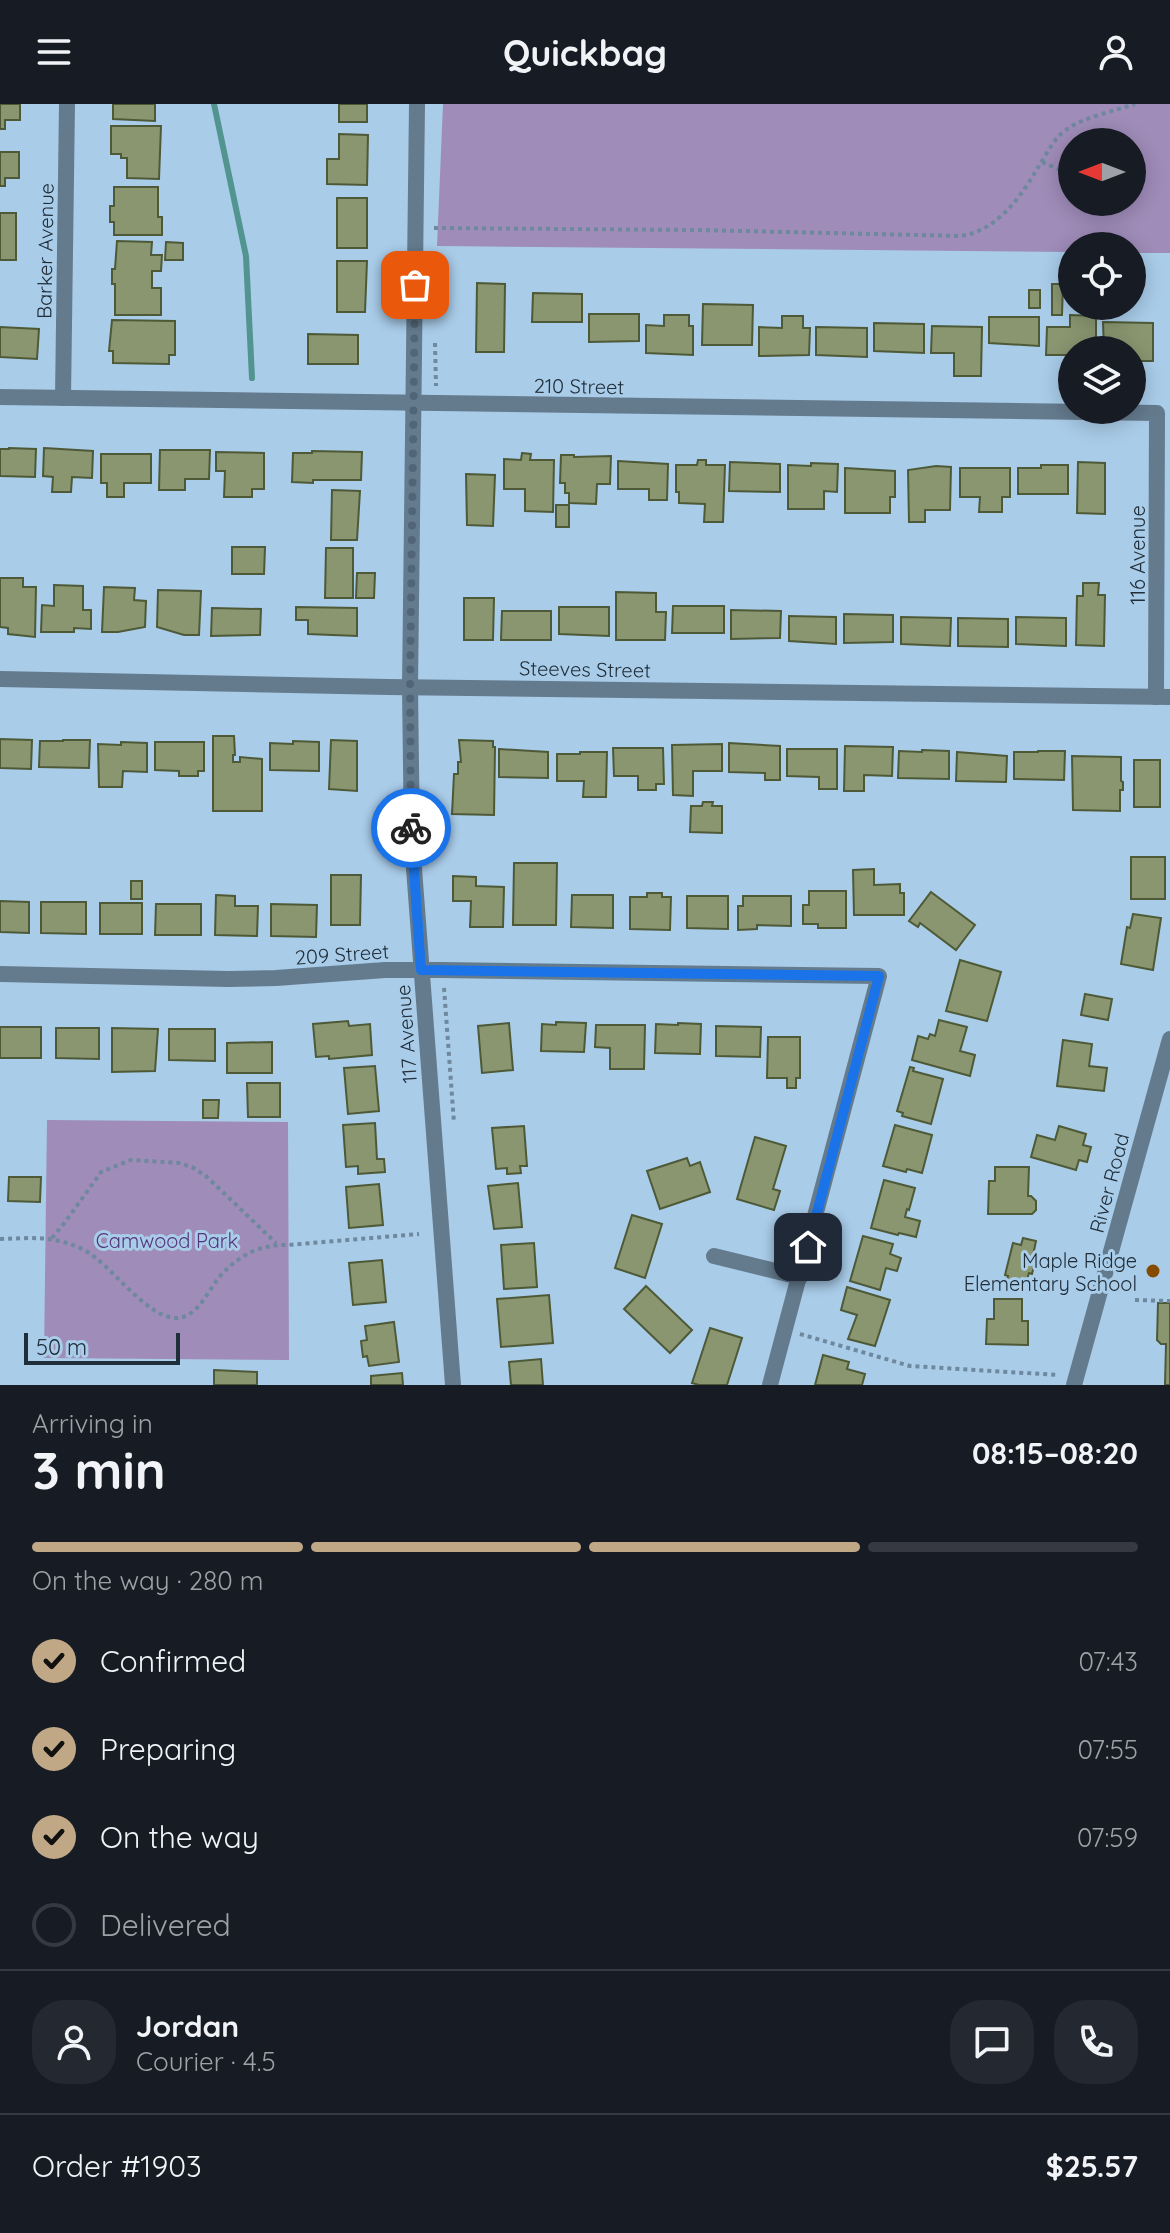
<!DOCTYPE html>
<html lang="en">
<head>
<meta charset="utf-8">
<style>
	:root { --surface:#171b24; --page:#242831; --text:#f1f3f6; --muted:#9ea1a6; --line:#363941; --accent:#c0a887 }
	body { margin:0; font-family:Quicksand,sans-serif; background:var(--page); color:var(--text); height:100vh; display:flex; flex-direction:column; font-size:30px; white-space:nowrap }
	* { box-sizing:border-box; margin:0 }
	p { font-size:26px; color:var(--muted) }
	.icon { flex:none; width:44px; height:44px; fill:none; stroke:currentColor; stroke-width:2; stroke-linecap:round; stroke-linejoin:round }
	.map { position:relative; height:1281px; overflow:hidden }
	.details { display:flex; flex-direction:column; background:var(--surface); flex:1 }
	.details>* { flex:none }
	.needle { width:52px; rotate:270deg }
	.tools { position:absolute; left:1058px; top:24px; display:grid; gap:16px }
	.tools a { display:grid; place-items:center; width:88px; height:88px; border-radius:50%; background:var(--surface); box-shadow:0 4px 20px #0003; font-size:40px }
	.scale { position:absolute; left:24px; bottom:20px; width:156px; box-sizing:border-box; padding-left:8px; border:4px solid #202e39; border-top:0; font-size:22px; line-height:28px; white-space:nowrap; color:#202e39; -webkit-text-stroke:6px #a9cce9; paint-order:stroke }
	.pin { position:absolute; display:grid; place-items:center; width:68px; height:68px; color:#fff; margin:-34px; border-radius:16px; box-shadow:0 4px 12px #0006 }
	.courier { position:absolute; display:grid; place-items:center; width:80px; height:80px; margin:-40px; border:6px solid #1a73e8; border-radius:50%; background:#fff; color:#222; box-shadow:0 2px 10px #0007 }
	.summary em { font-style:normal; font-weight:700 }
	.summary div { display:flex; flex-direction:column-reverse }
	.summary { display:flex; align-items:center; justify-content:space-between; height:136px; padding:0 32px }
	h1 { font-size:52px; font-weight:700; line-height:60px }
	.bar { display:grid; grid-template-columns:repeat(4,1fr); gap:12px 8px; align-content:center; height:96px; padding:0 32px }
	.bar i { height:10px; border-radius:6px; background:var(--line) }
	.bar .active { background:var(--accent) }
	.bar p { grid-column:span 4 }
	.line { display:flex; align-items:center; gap:20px; padding:0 32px; border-top:2px solid var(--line) }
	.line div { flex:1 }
	.round { display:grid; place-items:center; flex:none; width:84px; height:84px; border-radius:32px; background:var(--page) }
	ol { padding:0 32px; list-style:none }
	li { display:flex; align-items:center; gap:24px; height:88px }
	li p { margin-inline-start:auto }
	li .icon { padding:8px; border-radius:50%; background:var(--accent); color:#111; stroke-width:4 }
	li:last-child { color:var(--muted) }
	li i { width:44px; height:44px; border:4px solid var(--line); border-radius:50% }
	header { display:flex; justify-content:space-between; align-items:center; height:104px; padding:0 32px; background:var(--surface); font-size:36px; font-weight:700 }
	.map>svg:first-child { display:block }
	.green { fill:#9f8cb9; fill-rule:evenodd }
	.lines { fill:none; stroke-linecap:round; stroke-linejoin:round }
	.stream { stroke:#52948f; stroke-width:6 }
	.building { fill:#899670; stroke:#4e5a37; stroke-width:2 }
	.path { stroke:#6e889e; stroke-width:4; stroke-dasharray:4 4; stroke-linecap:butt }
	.minor { stroke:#647b8e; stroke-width:16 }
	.tertiary { stroke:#647b8e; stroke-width:16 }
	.done { stroke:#506577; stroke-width:8; stroke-dasharray:0 14.4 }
	.route { stroke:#1a73e8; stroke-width:10 }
	.poi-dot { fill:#854c00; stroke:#a9cce9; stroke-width:3 }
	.labels { text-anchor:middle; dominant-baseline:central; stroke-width:6; stroke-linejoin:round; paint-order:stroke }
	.street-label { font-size:20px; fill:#202e39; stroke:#a9cce9 }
	.park-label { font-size:20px; fill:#56347b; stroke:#a9cce9 }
	.poi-label { font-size:20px; fill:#202e39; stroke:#a9cce9; text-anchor:end }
</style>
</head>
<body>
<header><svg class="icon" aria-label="menu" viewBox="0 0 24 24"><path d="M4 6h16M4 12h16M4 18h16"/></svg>Quickbag<svg class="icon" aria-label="person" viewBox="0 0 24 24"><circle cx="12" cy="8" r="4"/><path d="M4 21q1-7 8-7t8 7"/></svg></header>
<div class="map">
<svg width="1170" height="1281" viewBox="0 0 1170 1281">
	<rect width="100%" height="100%" fill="#a9cce9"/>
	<g class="green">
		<path d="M443 0H1170V149H1132V142H1072V148L437 142ZM1072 38H1132V98H1072Z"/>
		<polygon points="47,1016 288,1018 289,1256 44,1254"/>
	</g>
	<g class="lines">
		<polyline class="stream" points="214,0 246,152 252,274"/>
	</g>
	<g class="building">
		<polygon points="0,0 20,0 20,16 5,16 5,25 0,25"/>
		<polygon points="113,0 155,0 155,17 113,15"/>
		<rect x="339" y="0" width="28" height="18"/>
		<polygon points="111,22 161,22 159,75 127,74 127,54 121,54 121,50 111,50"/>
		<polygon points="339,30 368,31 367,81 327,80 327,55 339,55"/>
		<polygon points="0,48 19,48 19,74 5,74 5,82 0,82"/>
		<polygon points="114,83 158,83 158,113 162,113 162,131 114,131 114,118 110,118 110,102 114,102"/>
		<rect x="337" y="94" width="30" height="50"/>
		<rect x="0" y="109" width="16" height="47"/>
		<polygon points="117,137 152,138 151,151 162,151 161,167 152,167 152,184 161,184 161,211 115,211 115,180 112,180 112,165 115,165"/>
		<polygon points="166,138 183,139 183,156 165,156"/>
		<polygon points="337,157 367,157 365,208 337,208"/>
		<polygon points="477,179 505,180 504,248 476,248"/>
		<polygon points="1052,180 1063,180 1062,211 1052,211"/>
		<rect x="1029" y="186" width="11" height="18"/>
		<polygon points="533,189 582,190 582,218 532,218"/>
		<polygon points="703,200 753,201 752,241 702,241"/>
		<polygon points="589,210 639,210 639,237 589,238"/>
		<polygon points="664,211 689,211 689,222 693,222 693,251 646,249 646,221 664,222"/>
		<polygon points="1070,211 1096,212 1096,246 1072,246 1072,251 1046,251 1047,223 1070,223"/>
		<polygon points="782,212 803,212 803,224 810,224 809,251 759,252 759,223 782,224"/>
		<polygon points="989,213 1039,213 1039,242 989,239"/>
		<polygon points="112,216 175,217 175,251 169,251 169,260 113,259 113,247 109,247"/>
		<polygon points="1103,218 1153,219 1153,257 1132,257 1132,246 1104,246"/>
		<polygon points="874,219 924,220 924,249 874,247"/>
		<polygon points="932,222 982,223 981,272 954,272 954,249 931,249"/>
		<polygon points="0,223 39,225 37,255 0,253"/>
		<polygon points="816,223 867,224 867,253 816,251"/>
		<polygon points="308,230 358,231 358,260 308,260"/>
		<polygon points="9,344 36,345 35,373 0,372 0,345 9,345"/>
		<polygon points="44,344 93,347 92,374 72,373 71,388 52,388 53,373 43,372"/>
		<polygon points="160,346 210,346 209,375 185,375 185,386 159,386"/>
		<polygon points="312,347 362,348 361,376 313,376 313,379 292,378 293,349 312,349"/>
		<polygon points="216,348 264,349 264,385 252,385 252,393 224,393 225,367 216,367"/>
		<polygon points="522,349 531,350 530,356 554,356 553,408 525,407 525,385 504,385 504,355 521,356"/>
		<polygon points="101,350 151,350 151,379 124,379 124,393 107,393 107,379 101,379"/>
		<polygon points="561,351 574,351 574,353 611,352 610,380 597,380 596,400 569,399 569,389 565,389 565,379 560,379"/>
		<polygon points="698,356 706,356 706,361 725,361 723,418 704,418 705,400 679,399 679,388 676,388 676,361 697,361"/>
		<polygon points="618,357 668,360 667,396 649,396 649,385 618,385"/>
		<polygon points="730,358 780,360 780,388 729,387"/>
		<polygon points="1078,358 1105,359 1105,410 1077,409"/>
		<polygon points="811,359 838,360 837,388 824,387 824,405 788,405 788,361 811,362"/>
		<polygon points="1041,361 1068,361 1068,390 1018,390 1018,364 1041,364"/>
		<polygon points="936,362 951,363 950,406 925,406 925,418 909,418 908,366"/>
		<polygon points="845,364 895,367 895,393 890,393 890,409 845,409"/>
		<polygon points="960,364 1010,364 1010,393 1002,393 1002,408 979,408 980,393 960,393"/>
		<polygon points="466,370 495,371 493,422 467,421"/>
		<polygon points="332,386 360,387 357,436 331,436"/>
		<rect x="556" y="401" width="13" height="22"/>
		<polygon points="232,443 265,443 264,470 232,470"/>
		<polygon points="326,444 353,444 353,494 325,494"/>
		<polygon points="357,469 375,469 374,494 356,494"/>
		<polygon points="0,474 23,474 23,483 36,483 35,533 8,530 8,524 0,523"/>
		<polygon points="1083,479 1099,479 1098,491 1105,491 1104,542 1076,541 1077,492 1083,492"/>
		<polygon points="54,481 83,482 83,506 91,506 91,525 74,524 74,528 41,528 42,501 54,502"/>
		<polygon points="104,483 135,484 134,496 146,497 145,523 118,528 102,528"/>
		<polygon points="158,486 201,487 199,531 184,531 157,523"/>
		<polygon points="616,488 656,489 656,508 666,508 665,536 616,536"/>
		<polygon points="464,494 494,494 493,536 464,536"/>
		<polygon points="673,502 724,502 724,529 672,529"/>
		<polygon points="296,503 357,504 357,532 308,530 308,516 296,516"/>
		<polygon points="559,503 609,503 609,532 559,530"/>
		<polygon points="212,504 261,505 260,531 211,532"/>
		<polygon points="731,506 781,507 780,534 731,535"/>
		<polygon points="502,507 551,507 551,536 501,536"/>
		<polygon points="844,510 893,511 893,538 844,539"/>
		<polygon points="789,512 836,513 836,540 789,537"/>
		<polygon points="901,513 951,514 950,542 901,540"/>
		<polygon points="1016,513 1066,514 1066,542 1016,540"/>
		<polygon points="958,514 1008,515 1008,543 958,542"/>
		<polygon points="213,632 234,632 235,651 233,651 233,658 240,658 240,653 262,655 262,707 213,707"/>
		<polygon points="0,635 32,636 31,665 0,664"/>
		<polygon points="63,636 90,636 89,664 39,663 40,637 63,637"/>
		<polygon points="331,636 357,637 357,687 329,685"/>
		<polygon points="459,636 493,637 493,643 495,643 494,711 452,710 454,670 458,670 458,658 461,658"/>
		<polygon points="293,637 319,638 319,667 270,666 270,639 293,640"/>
		<polygon points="121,638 147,639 147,668 123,667 122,683 99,683 98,640 121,641"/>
		<polygon points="155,638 204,638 204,667 198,667 198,672 179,672 179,667 155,666"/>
		<polygon points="729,639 780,642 780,676 765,676 765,669 729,668"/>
		<polygon points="722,640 722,667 693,667 693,692 673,691 672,641"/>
		<polygon points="845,642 893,643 892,672 864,671 864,687 844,687"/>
		<polygon points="613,644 663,644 664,680 656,680 656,686 638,686 638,672 614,672"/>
		<polygon points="499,645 548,648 548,674 499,673"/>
		<polygon points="787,645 837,645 837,685 819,685 819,673 787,672"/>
		<polygon points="922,646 949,647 949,675 898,674 899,647 922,648"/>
		<polygon points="1038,647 1065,647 1064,676 1014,675 1014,648 1038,648"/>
		<polygon points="580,648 607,648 606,693 583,693 584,677 557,677 557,650 580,650"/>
		<polygon points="957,648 1007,652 1006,678 956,677"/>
		<polygon points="1072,652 1121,653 1121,677 1123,678 1123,686 1120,686 1120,707 1073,706"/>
		<rect x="1134" y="656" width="26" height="47"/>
		<polygon points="703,698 713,698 712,702 722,702 722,729 690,728 691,702 702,702"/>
		<rect x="1131" y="753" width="34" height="42"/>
		<polygon points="514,759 557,759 556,821 513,821"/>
		<polygon points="874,765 874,781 900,780 900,789 904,789 904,811 854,811 853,766"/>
		<polygon points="331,771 361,771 360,821 331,821"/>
		<polygon points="453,772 476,773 476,782 504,783 503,823 470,823 471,797 453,797"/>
		<rect x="131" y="777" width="11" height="18"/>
		<polygon points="809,787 846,787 846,824 818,824 818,820 803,820 803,801 809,801"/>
		<polygon points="931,788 975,821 956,846 920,819 918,823 909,817"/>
		<polygon points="647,789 662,789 662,793 671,793 670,826 630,825 630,793 647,793"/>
		<polygon points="216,791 235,792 235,802 258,802 257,832 215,831"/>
		<polygon points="572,791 613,791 613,824 571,823"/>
		<polygon points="687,792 728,792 728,825 687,824"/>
		<polygon points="743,792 791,792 791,822 757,821 757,825 738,826 738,802 743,802"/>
		<polygon points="0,797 29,798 29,829 0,828"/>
		<polygon points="41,798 86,798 86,830 41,829"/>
		<rect x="100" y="799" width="42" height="31"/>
		<polygon points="156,800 201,800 201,831 155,831"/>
		<polygon points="271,800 317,801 316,833 271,832"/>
		<polygon points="1133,810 1161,814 1153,866 1121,860 1127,823 1130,824"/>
		<polygon points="960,856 1001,868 987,917 946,907"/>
		<polygon points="1085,890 1112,895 1108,916 1081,911"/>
		<polygon points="939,916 967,923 960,947 975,951 970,972 912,956 918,932 928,935 930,930 935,932"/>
		<polygon points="348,917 349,922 370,920 372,951 329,955 329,952 316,953 313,920"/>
		<polygon points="556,918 586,919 584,948 541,947 542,920 556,921"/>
		<polygon points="509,919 513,966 482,969 478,922"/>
		<polygon points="678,919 701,920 700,950 655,949 656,920 678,921"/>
		<polygon points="596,921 645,921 644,965 610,965 610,944 595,943"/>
		<polygon points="716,922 761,923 760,953 716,952"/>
		<rect x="0" y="923" width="41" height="31"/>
		<polygon points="56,924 99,924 99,955 56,954"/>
		<polygon points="112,924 158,925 155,967 112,968"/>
		<polygon points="169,925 215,925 215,957 169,956"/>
		<polygon points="768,933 800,933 800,974 796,974 796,984 787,984 787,974 767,974"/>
		<polygon points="1063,936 1092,940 1089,962 1107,964 1104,987 1057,982"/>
		<polygon points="272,938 272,969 227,969 227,939"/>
		<polygon points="375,962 379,1007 348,1010 344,964"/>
		<polygon points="910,963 914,964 913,967 943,975 931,1020 902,1012 903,1009 897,1007"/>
		<polygon points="247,979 280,979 280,1013 248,1013"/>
		<polygon points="203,996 219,996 218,1014 203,1014"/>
		<polygon points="375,1019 377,1055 384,1055 385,1068 358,1070 358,1062 346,1063 343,1021"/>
		<polygon points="895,1021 932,1031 922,1069 907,1065 906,1068 883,1062"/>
		<polygon points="524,1022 527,1062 520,1062 521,1069 507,1070 507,1064 496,1065 492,1024"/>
		<polygon points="1059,1022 1086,1030 1083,1041 1091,1043 1087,1058 1079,1056 1076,1066 1031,1053 1037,1031 1055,1036"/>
		<polygon points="755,1033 786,1042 773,1085 780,1087 774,1106 737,1095"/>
		<polygon points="687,1054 690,1062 700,1058 710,1088 660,1105 647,1067"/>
		<polygon points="995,1063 1029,1063 1028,1092 1031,1092 1036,1097 1036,1106 1032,1110 988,1110 989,1077 995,1077"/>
		<polygon points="9,1073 41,1073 40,1098 8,1097"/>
		<polygon points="884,1076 915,1084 909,1106 907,1105 905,1113 920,1117 916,1133 899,1129 898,1131 871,1124"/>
		<polygon points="518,1079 522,1123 494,1125 488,1082"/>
		<polygon points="379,1080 383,1121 349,1124 346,1083"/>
		<polygon points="632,1111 662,1120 645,1174 615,1164"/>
		<polygon points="863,1132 893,1140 890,1150 901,1154 897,1167 886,1164 880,1186 850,1177"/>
		<polygon points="1023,1134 1036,1137 1031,1161 1034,1162 1032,1170 1029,1169 1024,1184 1013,1181 1012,1183 1005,1182 1008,1172 1005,1171 1013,1139 1021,1141"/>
		<polygon points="534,1139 537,1183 504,1185 501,1141"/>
		<polygon points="382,1156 386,1198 353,1201 349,1159"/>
		<polygon points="646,1182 692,1226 670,1249 624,1205"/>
		<polygon points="847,1183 890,1196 875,1242 848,1235 857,1211 841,1206"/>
		<polygon points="549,1191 553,1239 501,1243 497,1195"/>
		<polygon points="994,1195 1022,1195 1022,1217 1028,1217 1028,1241 986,1240 987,1215 994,1215"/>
		<polygon points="1158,1199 1170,1199 1170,1281 1165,1281 1166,1240 1161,1240 1157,1236"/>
		<polygon points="394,1218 399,1258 369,1262 367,1252 363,1253 361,1237 367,1236 365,1222"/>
		<polygon points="710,1224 742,1234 727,1281 699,1281 692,1279"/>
		<polygon points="823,1251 849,1258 847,1265 865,1270 862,1281 815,1281"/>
		<polygon points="541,1255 543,1281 511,1281 509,1258"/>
		<polygon points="214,1266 257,1268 257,1281 214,1281"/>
		<polygon points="402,1269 403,1281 371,1281 371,1272"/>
	</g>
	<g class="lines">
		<g class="path">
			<polyline points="1042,58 1072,71"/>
			<path d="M434 124 698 126 961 132C999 126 1022 91 1040 60 1048 48 1054 34 1066 26 1083 13 1115 7 1135 0"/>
			<polyline points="435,239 436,282"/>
			<polyline points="444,884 454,1019"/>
			<polyline points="52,1134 66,1117 101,1068 131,1056 179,1059 192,1063 206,1072 276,1139"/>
			<path d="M0 1135C32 1134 54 1131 84 1146 111 1160 145 1213 176 1214 199 1214 209 1183 223 1169 241 1150 262 1140 288 1141L419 1130"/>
			<polyline points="1135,1196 1170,1197"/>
			<polyline points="800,1230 910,1262 1058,1271"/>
		</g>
		<g class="minor">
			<polyline points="0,293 1157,309 1156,593"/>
			<polyline points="63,294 67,0"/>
			<polyline points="0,575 387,583 1170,593"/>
			<polyline points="0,870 228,875 276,874 385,866 442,866 879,872 770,1281"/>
			<polyline points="714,1152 800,1173"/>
		</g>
		<g class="tertiary">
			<polyline points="417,0 410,583 412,738 453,1281"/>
			<polyline points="1074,1281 1170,935"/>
		</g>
	</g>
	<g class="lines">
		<polyline class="done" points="411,724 410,583 415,181"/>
		<polyline class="route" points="411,724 421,866 879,872 808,1143"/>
	</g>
	<circle class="poi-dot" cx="1153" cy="1167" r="8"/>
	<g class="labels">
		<g class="street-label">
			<text transform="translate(45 147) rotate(-89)">Barker Avenue</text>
			<text transform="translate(579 282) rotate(1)">210 Street</text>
			<text transform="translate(1137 451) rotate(-90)">116 Avenue</text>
			<text transform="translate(585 565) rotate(1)">Steeves Street</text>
			<text transform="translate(342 850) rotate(-4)">209 Street</text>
			<text transform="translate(406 930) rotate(-94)">117 Avenue</text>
			<text transform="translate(1109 1079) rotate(-75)">River Road</text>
		</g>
		<g class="park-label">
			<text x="167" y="1136">Camwood Park</text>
		</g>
		<g class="poi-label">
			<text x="1137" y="1156">Maple Ridge<tspan x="1137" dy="23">Elementary School</tspan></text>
		</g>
	</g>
</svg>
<div class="tools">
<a><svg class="needle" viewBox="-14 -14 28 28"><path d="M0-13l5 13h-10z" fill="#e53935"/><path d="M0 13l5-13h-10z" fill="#9ea1a6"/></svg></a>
<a><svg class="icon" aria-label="locate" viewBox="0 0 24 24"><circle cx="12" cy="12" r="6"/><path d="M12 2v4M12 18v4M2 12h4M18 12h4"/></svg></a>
<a><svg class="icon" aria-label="layers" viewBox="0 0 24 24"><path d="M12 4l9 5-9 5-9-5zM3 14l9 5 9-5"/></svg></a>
</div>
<div class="scale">50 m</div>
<div class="pin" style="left:415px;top:181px;background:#ea580c"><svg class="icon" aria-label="bag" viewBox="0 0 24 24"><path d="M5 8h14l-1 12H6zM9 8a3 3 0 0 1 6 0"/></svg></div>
<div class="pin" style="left:808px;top:1143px;background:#1f2937"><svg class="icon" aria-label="home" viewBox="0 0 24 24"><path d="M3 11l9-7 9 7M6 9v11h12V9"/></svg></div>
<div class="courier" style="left:411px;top:724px"><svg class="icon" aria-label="bike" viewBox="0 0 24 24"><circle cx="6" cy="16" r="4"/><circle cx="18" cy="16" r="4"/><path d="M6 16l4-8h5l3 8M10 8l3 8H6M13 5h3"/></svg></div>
</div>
<section class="details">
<div class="summary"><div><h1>3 min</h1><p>Arriving in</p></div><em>08:15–08:20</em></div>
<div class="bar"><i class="active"></i><i class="active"></i><i class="active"></i><i></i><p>On the way · 280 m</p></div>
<ol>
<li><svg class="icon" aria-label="check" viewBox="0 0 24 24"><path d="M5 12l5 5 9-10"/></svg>Confirmed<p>07:43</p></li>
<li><svg class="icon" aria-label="check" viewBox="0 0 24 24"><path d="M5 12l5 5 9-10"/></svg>Preparing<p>07:55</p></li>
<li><svg class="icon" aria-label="check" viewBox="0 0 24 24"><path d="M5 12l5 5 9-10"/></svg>On the way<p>07:59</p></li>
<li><i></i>Delivered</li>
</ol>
<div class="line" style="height:144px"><a class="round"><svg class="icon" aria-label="person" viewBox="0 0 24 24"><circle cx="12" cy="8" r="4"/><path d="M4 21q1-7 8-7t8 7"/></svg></a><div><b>Jordan</b><p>Courier · 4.5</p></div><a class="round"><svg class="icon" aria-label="chat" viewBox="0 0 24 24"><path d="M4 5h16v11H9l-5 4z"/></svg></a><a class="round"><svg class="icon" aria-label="phone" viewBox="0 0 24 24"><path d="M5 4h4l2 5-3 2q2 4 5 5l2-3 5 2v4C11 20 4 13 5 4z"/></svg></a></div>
<div class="line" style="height:104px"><div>Order #1903</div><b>$25.57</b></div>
</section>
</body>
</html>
